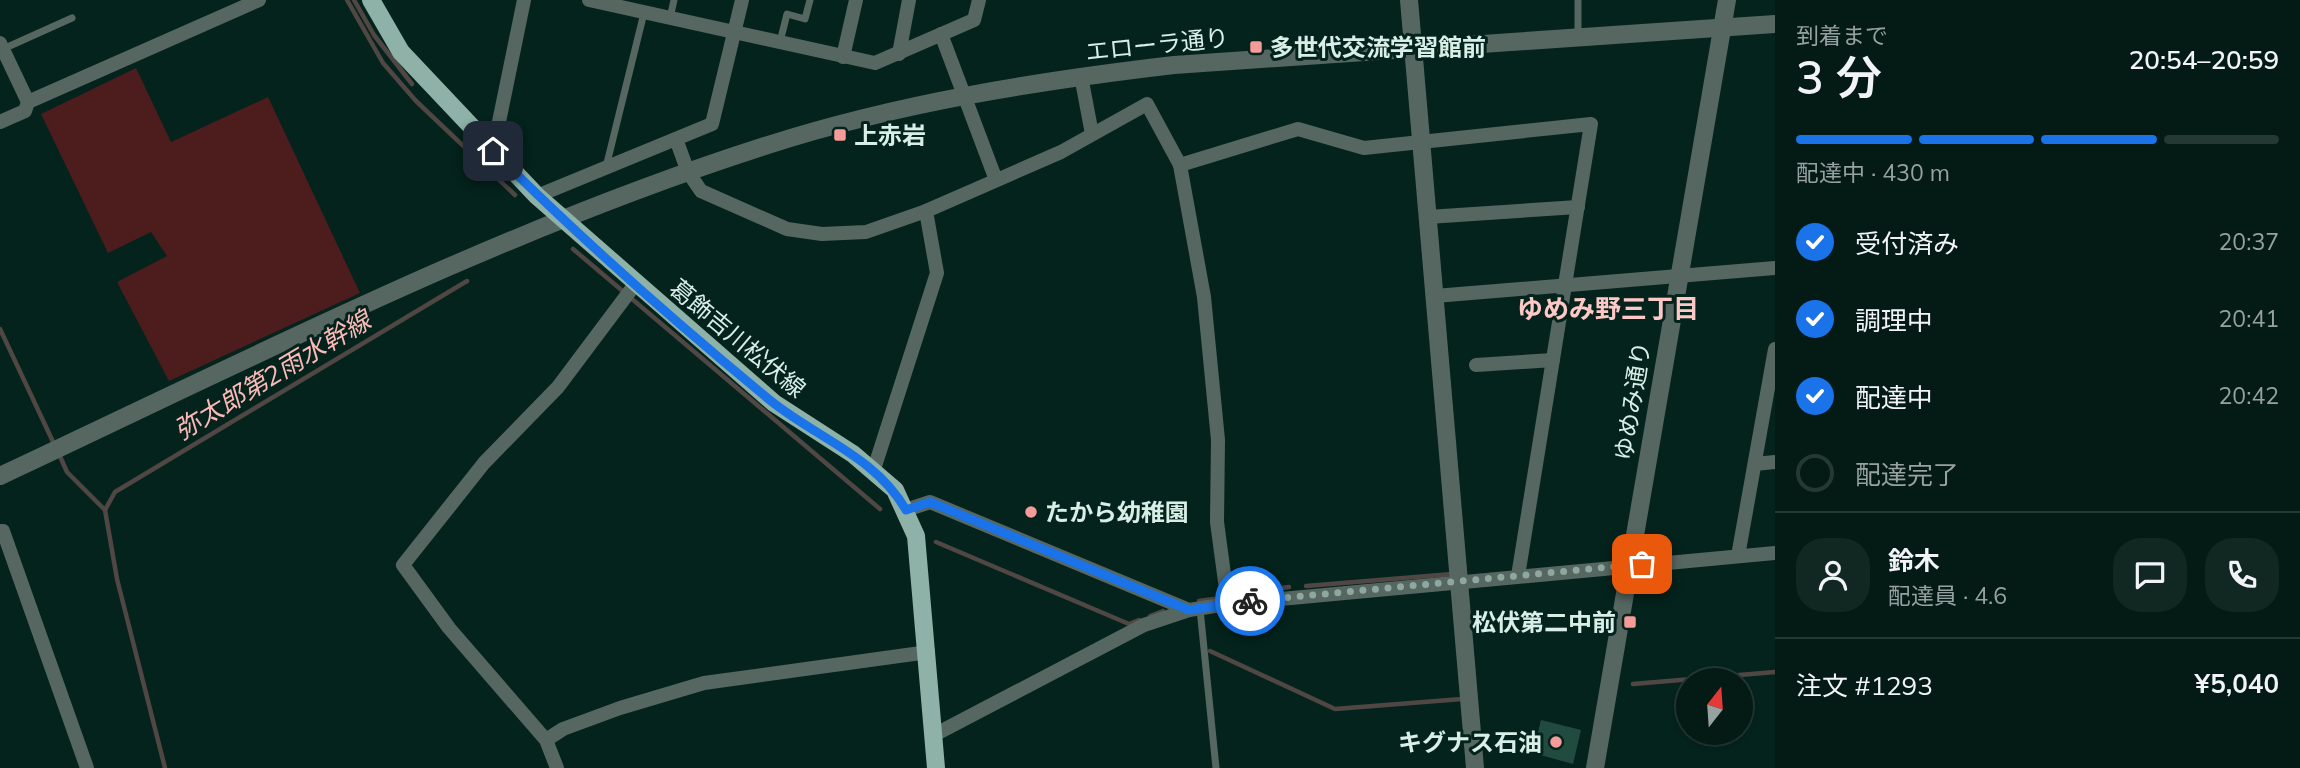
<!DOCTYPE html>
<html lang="ja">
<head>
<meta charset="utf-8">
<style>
	:root { --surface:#031a15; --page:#112722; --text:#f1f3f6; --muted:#97a1a0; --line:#243834; --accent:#1a73e8 }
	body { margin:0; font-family:Mulish,"Noto Sans JP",sans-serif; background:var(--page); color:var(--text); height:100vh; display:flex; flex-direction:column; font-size:26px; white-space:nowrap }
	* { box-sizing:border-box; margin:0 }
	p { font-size:23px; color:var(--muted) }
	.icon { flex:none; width:38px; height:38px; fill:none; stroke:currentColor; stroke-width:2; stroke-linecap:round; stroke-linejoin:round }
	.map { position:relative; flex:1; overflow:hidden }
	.side { display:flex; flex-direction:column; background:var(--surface); width:525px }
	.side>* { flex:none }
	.needle { width:46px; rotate:17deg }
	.buttons { position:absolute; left:1676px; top:668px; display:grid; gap:14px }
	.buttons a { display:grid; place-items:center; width:77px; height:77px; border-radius:50%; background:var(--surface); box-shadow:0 2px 5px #0004,0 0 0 2px var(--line); font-size:35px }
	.pin { position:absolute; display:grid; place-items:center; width:60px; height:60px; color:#fff; margin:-30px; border-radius:14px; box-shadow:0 4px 10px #0006 }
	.courier { position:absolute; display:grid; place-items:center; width:70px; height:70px; margin:-35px; border:5px solid #1a73e8; border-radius:50%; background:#fff; color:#222; box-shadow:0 2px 9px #0007 }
	.overview em { font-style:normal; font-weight:600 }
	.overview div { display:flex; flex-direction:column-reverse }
	.overview { display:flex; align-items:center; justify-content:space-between; height:119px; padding:0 21px }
	h1 { font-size:46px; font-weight:600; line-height:52px }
	.bar { display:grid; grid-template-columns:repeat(4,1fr); gap:10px 7px; align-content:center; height:84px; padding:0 21px }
	.bar i { height:9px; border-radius:5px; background:var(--line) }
	.bar .active { background:var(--accent) }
	.bar p { grid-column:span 4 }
	.line { display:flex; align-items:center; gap:18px; padding:0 21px; border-top:2px solid var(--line) }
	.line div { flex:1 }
	.round { display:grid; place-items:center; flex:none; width:74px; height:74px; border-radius:28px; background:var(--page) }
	ol { padding:0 21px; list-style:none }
	li { display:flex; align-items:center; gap:21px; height:77px }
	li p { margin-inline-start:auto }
	li .icon { padding:7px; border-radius:50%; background:var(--accent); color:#fff; stroke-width:4 }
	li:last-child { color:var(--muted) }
	li i { width:38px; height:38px; border:4px solid var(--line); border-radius:50% }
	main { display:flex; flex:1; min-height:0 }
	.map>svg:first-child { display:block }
	.green { fill:#4d1c1d }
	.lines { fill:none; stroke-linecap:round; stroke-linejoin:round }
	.stream { stroke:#504745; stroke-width:4.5 }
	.building { fill:#224b40 }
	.service { stroke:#566761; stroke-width:7 }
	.minor { stroke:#566761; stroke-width:14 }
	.tertiary { stroke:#566761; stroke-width:18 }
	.primary { stroke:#8eb2a7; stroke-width:18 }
	.done { stroke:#8ea7a0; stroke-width:7; stroke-dasharray:0 12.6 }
	.route { stroke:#1a73e8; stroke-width:9 }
	.poi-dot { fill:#f59b99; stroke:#04231c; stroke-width:2.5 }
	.labels { text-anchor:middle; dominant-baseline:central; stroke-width:6; stroke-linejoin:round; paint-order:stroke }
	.street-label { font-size:24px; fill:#d8eee7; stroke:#04231c }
	.poi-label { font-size:24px; font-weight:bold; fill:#d8eee7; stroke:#04231c; text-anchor:start }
	.neighbourhood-label { font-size:26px; font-weight:bold; fill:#fdc8c6; stroke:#04231c }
	.water-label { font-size:26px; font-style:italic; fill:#fbb9b7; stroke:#04231c }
</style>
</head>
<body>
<main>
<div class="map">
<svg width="1775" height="768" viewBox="0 0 1775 768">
	<rect width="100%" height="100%" fill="#04231c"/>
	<polygon class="green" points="136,68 171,142 268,97 360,293 169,381 117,282 167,256 151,232 108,253 41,114"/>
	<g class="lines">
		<g class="stream">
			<polyline points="347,0 383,63 416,101 515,195"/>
			<polyline points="354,0 374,35 412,84"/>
			<polyline points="573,249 880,509"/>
			<polyline points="0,329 55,446"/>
			<polyline points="59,454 67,472 105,510 117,579 165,768"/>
			<polyline points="105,510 115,492 467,281"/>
			<polyline points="936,542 1129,624 1139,620"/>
			<polyline points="1306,586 1452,574"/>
			<polyline points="1231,595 1289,587"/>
			<polyline points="1199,601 1221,598"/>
			<polyline points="1150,616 1163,611"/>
			<polyline points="1210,651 1335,709 1462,699"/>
			<polyline points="1633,684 1775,672"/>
		</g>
	</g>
	<polygon class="building" points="1541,720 1581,730 1573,764 1533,753"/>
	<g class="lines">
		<g class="service">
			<polyline points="670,18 674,0"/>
			<polyline points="1578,36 1578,0"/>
			<polyline points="780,42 787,14 805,19 810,0"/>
			<polyline points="3,49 72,18"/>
			<polyline points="606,167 644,13"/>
			<polyline points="1200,609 1216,768"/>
		</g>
		<g class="minor">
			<polyline points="589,0 875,63 974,20 979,0"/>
			<polyline points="941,34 996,180"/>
			<polyline points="0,43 28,102 25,111 0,122"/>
			<polyline points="899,54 909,0"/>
			<polyline points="843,57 856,0"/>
			<polyline points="1081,76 1092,134"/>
			<polyline points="28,102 259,0"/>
			<polyline points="676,139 688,172 701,191 787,229 822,234 866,232 926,211 1061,152 1147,104 1180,165 1204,297 1218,440 1217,522 1228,604"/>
			<polyline points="493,151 524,0"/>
			<polyline points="1180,165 1298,129 1364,148 1591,124 1518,576"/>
			<polyline points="537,196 712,124 742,0"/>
			<polyline points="1428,217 1578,207"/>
			<polyline points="1435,296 1775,268"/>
			<polyline points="1476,365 1553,360"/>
			<polyline points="1755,464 1775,462"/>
			<polyline points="874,469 937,273 926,211"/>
			<polyline points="906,510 930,502 1189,610"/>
			<polyline points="0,531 3,531 87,768"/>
			<polyline points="1738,556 1775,349"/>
			<polyline points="934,735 1144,625 1189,610 1228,604 1775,553"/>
			<polyline points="546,740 563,729 620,708 704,683 928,652"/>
			<polyline points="557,768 546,740 449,628 403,565 484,463 558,387 636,283"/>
		</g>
		<g class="tertiary">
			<polyline points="1409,0 1475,768"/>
			<path d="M0 476C252 358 501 230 768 145 899 103 1037 81 1174 65L1775 24"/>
			<polyline points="1595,768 1727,0"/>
		</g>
		<polyline class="primary" points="371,0 401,52 537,196 774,403 853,454 895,490 916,536 936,768"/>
	</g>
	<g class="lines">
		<polyline class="done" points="1250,601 1642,564"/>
		<path class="route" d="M493 151C581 239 675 322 771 401 817 438 876 457 906 510L930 502 1189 610 1250 601"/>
	</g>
	<g class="poi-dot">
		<rect x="1249" y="40" width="14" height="14" rx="3.5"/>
		<rect x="833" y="128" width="14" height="14" rx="3.5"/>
		<circle cx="1031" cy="512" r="7"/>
		<rect x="1623" y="615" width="14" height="14" rx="3.5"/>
		<circle cx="1556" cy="742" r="7"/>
	</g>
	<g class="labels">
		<g class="street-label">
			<text transform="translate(1157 44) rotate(-6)">エローラ通り</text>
			<text transform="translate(738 338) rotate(40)">葛飾吉川松伏線</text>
			<text transform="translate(1632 401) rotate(-81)">ゆめみ通り</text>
		</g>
		<g class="poi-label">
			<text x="1270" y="47">多世代交流学習館前</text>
			<text x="854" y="135">上赤岩</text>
			<text x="1045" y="512">たから幼稚園</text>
			<text x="1616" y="622" text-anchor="end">松伏第二中前</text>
			<text x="1542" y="742" text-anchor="end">キグナス石油</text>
		</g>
		<g class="neighbourhood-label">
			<text x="1608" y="308">ゆめみ野三丁目</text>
		</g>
		<g class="water-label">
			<text transform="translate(272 375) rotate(-31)">弥太郎第2雨水幹線</text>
		</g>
	</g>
</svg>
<div class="buttons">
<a><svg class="needle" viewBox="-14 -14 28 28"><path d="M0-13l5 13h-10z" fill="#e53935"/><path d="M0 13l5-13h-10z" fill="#97a1a0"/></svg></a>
</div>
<div class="pin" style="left:1642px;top:564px;background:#ea580c"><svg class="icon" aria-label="bag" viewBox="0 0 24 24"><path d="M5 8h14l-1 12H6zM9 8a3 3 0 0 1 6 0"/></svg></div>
<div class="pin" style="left:493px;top:151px;background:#1f2937"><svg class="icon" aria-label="home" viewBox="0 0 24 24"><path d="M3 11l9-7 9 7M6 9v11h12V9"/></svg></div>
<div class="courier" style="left:1250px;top:601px"><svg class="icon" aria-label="bike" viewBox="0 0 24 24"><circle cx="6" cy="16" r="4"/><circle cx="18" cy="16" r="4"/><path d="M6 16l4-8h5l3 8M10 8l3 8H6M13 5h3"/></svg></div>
</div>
<section class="side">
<div class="overview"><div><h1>3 分</h1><p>到着まで</p></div><em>20:54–20:59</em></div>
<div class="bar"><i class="active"></i><i class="active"></i><i class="active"></i><i></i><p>配達中 · 430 m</p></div>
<ol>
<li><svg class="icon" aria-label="check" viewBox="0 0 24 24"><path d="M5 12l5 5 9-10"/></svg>受付済み<p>20:37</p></li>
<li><svg class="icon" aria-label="check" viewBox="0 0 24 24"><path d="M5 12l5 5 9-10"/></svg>調理中<p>20:41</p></li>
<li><svg class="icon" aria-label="check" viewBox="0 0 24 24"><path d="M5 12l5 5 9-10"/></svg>配達中<p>20:42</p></li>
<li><i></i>配達完了</li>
</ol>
<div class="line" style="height:126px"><a class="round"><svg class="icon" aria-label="person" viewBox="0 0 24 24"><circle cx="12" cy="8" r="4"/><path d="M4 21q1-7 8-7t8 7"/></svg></a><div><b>鈴木</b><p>配達員 · 4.6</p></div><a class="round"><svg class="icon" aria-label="chat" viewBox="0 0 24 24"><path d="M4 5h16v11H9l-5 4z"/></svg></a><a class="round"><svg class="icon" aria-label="phone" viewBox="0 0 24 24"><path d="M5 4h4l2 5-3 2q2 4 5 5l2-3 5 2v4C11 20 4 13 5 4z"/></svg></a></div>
<div class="line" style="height:91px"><div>注文 #1293</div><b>¥5,040</b></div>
</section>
</main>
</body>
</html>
